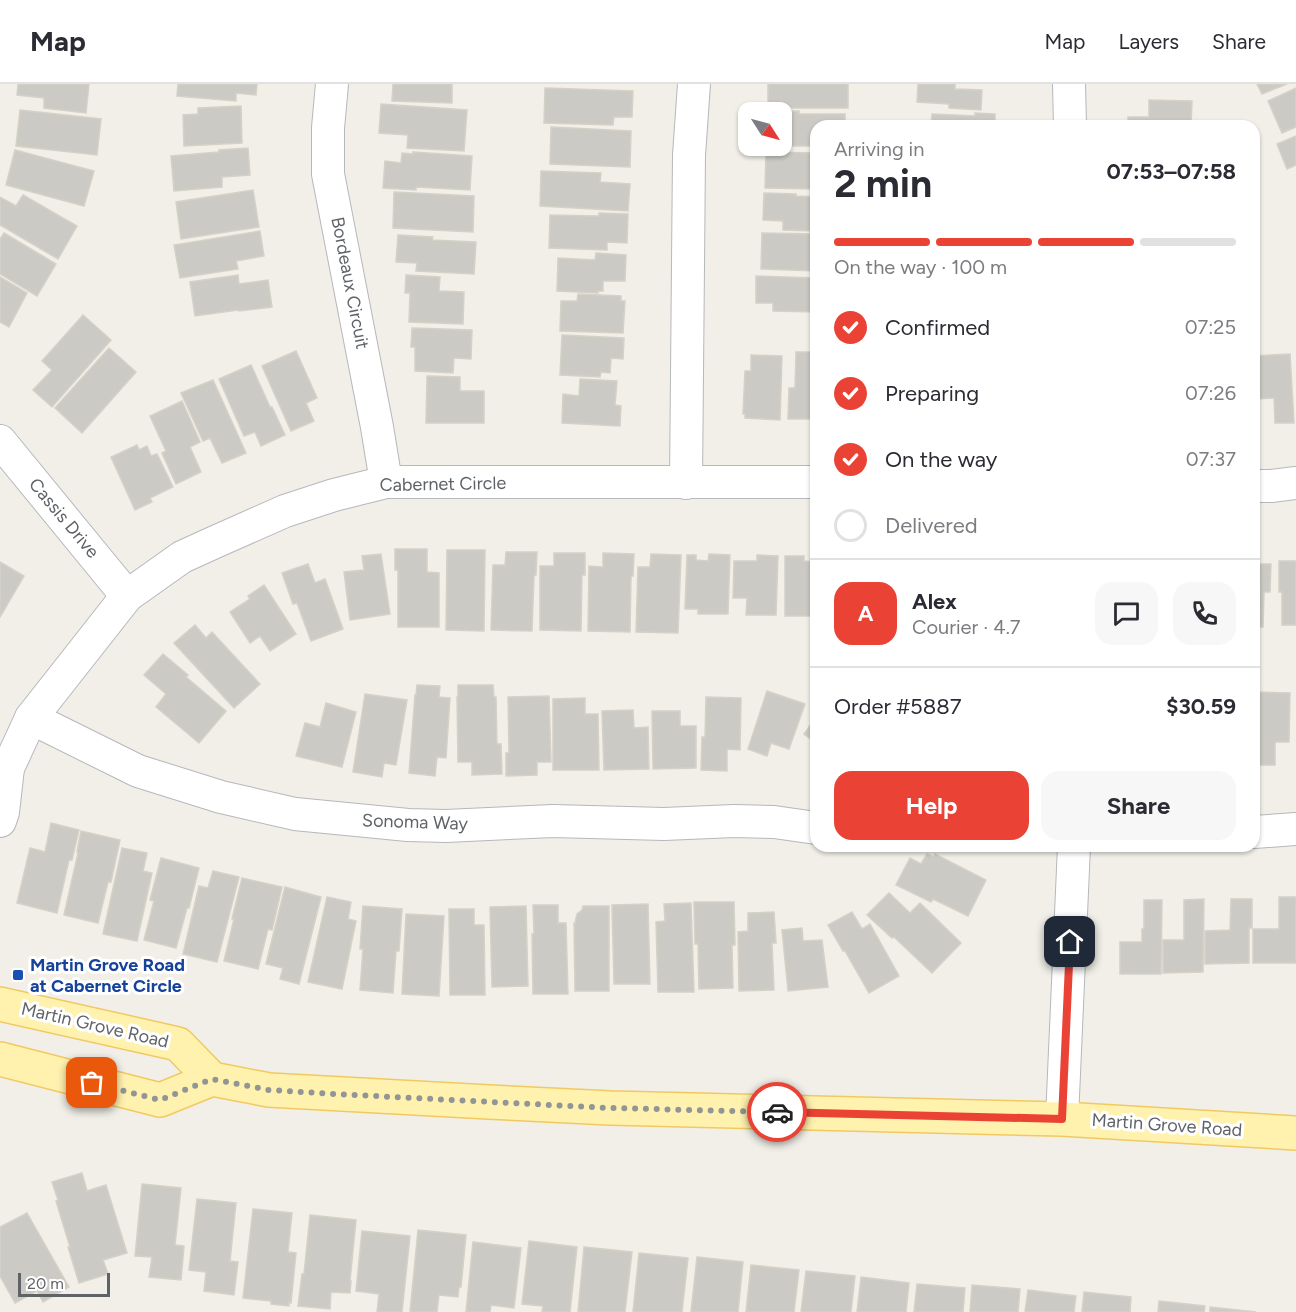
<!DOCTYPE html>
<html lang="en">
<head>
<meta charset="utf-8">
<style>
	:root { --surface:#fff; --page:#f7f7f7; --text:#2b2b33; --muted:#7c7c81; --line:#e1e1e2; --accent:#ea4335 }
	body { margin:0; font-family:Figtree,sans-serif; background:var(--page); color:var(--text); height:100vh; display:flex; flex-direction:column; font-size:22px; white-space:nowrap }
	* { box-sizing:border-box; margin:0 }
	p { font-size:20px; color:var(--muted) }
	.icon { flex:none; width:33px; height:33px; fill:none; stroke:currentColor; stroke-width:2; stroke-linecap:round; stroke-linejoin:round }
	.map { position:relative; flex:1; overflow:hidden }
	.drawer { position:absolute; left:810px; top:36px; width:450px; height:732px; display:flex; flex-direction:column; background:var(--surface); border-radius:18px; box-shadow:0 2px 4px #0004 }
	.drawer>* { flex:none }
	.needle { width:39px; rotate:126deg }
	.controls { position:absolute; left:738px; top:18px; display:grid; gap:12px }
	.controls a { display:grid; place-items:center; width:54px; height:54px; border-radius:12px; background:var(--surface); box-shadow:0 2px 4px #0004; font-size:30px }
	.scale { position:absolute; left:18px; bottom:15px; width:92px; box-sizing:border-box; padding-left:6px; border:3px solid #5f6368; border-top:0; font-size:16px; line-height:21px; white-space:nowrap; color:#5f6368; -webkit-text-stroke:4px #fff; paint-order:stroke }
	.pin { position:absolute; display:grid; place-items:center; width:51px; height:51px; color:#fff; margin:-26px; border-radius:12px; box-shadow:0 3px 9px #0006 }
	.courier { position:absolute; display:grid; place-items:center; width:60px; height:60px; margin:-30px; border:4px solid #ea4335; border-radius:50%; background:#fff; color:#222; box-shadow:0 2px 8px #0007 }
	.head em { font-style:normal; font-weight:700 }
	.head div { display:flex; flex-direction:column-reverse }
	.head { display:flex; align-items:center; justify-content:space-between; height:102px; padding:0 24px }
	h1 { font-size:39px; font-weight:700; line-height:45px }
	.bar { display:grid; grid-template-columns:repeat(4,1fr); gap:9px 6px; align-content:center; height:72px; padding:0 24px }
	.bar i { height:8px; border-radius:4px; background:var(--line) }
	.bar .selected { background:var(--accent) }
	.bar p { grid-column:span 4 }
	.line { display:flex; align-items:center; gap:15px; padding:0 24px; border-top:2px solid var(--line) }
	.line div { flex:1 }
	.round { display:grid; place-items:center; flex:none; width:63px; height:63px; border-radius:18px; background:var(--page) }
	ol { padding:0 24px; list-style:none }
	li { display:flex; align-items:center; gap:18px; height:66px }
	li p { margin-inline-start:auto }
	li .icon { padding:6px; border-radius:50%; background:var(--accent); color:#fff; stroke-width:4 }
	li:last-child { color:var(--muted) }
	li i { width:33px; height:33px; border:3px solid var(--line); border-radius:50% }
	.cta { display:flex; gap:12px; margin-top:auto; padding:12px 24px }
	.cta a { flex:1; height:69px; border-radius:18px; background:var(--accent); color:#fff; font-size:24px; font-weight:700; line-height:69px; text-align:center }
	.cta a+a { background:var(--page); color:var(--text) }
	header { display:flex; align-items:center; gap:36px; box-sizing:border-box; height:84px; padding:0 30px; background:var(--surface); border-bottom:2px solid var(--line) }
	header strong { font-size:28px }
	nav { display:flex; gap:33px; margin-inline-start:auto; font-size:21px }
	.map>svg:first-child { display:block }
	.building { fill:#cccac5; stroke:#d6d1c6; stroke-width:1.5 }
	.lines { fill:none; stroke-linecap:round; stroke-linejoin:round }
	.minor-casing { stroke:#b5b8bc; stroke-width:34 }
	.major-casing { stroke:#f2c960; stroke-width:36 }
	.minor { stroke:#fff; stroke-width:32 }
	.major { stroke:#fff2af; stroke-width:33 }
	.done { stroke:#929495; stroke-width:6; stroke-dasharray:0 10.8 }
	.route { stroke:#ea4335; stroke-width:8 }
	.transit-dot { fill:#1a4fb4; stroke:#fff; stroke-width:2 }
	.labels { text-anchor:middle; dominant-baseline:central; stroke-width:6; stroke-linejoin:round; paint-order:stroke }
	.street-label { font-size:18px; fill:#5f6368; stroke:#fff }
	.transit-label { font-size:18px; font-weight:bold; fill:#164399; stroke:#fff; text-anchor:start }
</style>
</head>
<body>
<header>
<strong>Map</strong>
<nav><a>Map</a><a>Layers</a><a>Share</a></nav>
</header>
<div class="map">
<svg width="1296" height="1228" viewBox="0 0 1296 1228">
	<rect width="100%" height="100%" fill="#f1efe8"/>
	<g class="building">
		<polygon points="18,0 89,0 86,29 44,24 44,14 17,11"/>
		<polygon points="178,0 257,0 256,11 236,9 236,17 177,12"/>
		<polygon points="393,0 452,0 452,19 392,17"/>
		<rect x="768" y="0" width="80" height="24"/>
		<polygon points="918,0 955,0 955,5 982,6 981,26 949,24 949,20 917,18"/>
		<polygon points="1257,0 1287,0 1262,10"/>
		<polygon points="545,4 633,7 632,33 614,33 613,41 544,39"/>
		<polygon points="1296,4 1296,43 1282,49 1268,17"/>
		<polygon points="1149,16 1192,17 1191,42 1128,42 1128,33 1149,33"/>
		<polygon points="381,20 467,26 464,67 407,64 408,51 379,49"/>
		<polygon points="241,22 242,59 184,62 183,31 198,30 198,24"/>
		<polygon points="20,26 101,35 97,71 16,62"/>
		<polygon points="767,27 799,27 799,30 845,30 845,42 816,42 816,62 785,62 786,52 782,52 782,28 767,28"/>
		<polygon points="975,29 995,30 995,42 931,42 932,30 975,32"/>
		<polygon points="551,43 631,47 630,83 550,80"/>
		<polygon points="1296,52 1296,81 1287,85 1277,60"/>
		<polygon points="248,64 250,91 222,93 222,103 174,107 171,72 219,68 219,66"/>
		<polygon points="15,66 94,87 84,122 6,101"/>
		<polygon points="413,68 472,72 470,106 416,103 416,106 383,104 385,77 401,79 402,69 413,70"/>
		<polygon points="766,68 816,69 816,105 765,104"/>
		<polygon points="541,87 601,89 600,98 630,100 628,127 540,122"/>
		<polygon points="253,106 259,143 181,155 176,118"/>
		<polygon points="394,108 474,112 473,148 393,144"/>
		<polygon points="764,109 796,110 796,112 816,113 816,147 783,146 783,137 763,136"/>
		<polygon points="23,111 77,142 58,175 0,141 0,113 16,122"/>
		<polygon points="599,129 628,130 627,159 607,158 607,166 549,164 550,131 599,132"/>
		<polygon points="260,147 264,172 236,177 238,185 180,194 174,161"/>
		<polygon points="4,149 56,180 37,212 0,190 0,155"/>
		<polygon points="762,149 816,150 816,187 761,185"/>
		<polygon points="398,151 433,153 432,156 476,158 474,190 416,187 417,179 396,178"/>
		<polygon points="596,169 626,171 625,197 603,197 603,207 598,207 598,209 557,207 558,174 595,176"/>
		<polygon points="238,191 239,200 268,196 272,223 239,227 238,226 195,232 190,198"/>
		<polygon points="406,191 440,193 439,207 464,208 463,240 409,238 410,209 405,209"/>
		<polygon points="756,192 816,194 816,228 773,227 773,219 756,219"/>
		<polygon points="0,193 27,209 9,243 0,238"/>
		<polygon points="578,210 621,212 621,217 625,217 623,249 560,247 561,217 577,217"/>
		<polygon points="83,231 111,256 52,323 33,306 52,286 42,277"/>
		<polygon points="412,244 472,246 471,275 454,274 453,289 415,287 415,263 411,263"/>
		<polygon points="562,251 624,254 623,275 611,274 610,289 601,288 600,293 560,291"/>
		<polygon points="109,264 136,288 82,349 55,324"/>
		<polygon points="296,267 317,314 306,319 314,337 291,347 262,282"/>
		<polygon points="796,268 816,268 815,335 788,335 789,304 795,304"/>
		<polygon points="1290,270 1294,339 1275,339 1274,314 1255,315 1254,272"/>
		<polygon points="751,271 782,272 780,336 745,334 745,330 743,330 745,287 751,287"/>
		<polygon points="251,281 270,323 272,323 285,351 261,362 255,348 244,352 219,295"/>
		<polygon points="427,292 460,293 460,307 484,307 484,339 426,339"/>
		<polygon points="580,295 617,297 615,321 621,322 620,342 562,339 563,310 579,312"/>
		<polygon points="213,296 246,369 222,379 210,354 203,357 181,309"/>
		<polygon points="182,317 200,358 190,363 201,388 176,400 162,369 166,367 150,332"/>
		<polygon points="137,361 139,366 147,362 151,372 157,370 173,403 150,414 152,418 135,426 111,373"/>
		<polygon points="395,465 427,465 427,488 439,489 439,543 398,543 398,486 395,486"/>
		<polygon points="447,466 485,466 484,547 446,546"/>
		<polygon points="506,468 537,468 536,491 534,492 532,547 491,546 493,481 505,481"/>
		<polygon points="554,469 585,469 585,491 582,491 581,547 540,546 540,482 554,482"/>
		<polygon points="603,469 634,470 633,492 631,492 630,548 588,547 589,482 603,483"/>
		<polygon points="381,470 390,530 350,536 344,488 364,486 362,472"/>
		<polygon points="651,470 681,471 678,549 636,548 638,483 650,483"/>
		<polygon points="709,470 730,471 728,530 698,530 698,525 685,525 687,471 696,471 696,476 708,477"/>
		<polygon points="757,471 778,472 776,531 746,531 747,514 733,514 734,477 757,477"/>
		<polygon points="785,472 804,472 804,477 816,478 816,515 814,515 813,532 785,532"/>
		<polygon points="1279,477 1296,477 1296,541 1282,541 1282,508 1279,508"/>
		<polygon points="0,478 24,492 0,533"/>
		<polygon points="308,480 315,499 325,495 343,545 311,557 297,519 293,520 282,489"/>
		<polygon points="1254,480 1271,480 1270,508 1264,508 1263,543 1254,543"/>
		<polygon points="264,501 296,550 270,567 260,552 250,559 230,528 250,515 248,512"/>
		<polygon points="195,541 206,554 212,548 260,600 234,624 174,559"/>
		<polygon points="163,570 188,591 186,593 226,627 199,659 156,623 166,610 144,591"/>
		<polygon points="417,601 440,602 439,613 450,614 446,674 437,673 435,692 409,689 415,611 416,611"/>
		<polygon points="458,601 493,601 494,613 496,613 497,660 501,660 502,690 472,691 472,678 458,678 457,613 458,613"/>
		<polygon points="767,607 805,620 789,665 771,659 767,672 748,665"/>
		<polygon points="1255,608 1290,609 1289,658 1275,658 1275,681 1254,681"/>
		<polygon points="365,610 407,616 396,681 384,679 382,693 353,688"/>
		<polygon points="549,612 551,678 537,678 537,691 506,692 506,669 509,669 508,613"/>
		<polygon points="706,613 741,614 740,666 727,665 727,687 701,686 702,653 705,653"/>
		<polygon points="585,614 585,630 598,630 599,686 553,686 553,615"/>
		<polygon points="326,619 356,628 342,683 296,672 305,639 320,643"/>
		<polygon points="633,626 634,644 648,643 649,685 604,686 602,627"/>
		<polygon points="652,627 680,627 680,642 696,642 696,684 653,685"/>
		<polygon points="816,633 816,659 804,650"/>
		<polygon points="51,739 79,746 72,776 69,776 57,829 17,819 30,764 45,768"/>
		<polygon points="81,747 120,756 111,798 108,798 98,839 64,831 78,769 77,768"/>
		<polygon points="122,764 147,769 143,787 152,789 137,857 103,850"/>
		<polygon points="927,770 934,773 935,770 986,796 968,832 933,815 931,818 896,801 910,774 921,780"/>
		<polygon points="161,774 199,784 189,824 187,824 176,864 144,856 154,817 150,816"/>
		<polygon points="213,787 239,793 217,878 183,870 199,802 208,804"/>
		<polygon points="242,794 282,803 272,846 268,845 258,885 224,877 234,835 232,835"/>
		<polygon points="285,803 321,813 299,900 280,895 283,884 266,880"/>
		<polygon points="889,809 910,829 920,819 961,859 932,889 894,853 892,854 867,831"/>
		<polygon points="327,813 351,818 348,835 356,837 342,905 308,898"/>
		<polygon points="1279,813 1296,813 1296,879 1253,879 1253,845 1279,845"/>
		<polygon points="1204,815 1203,888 1163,889 1163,856 1184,856 1184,816"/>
		<polygon points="1231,815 1252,815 1252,844 1249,844 1249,879 1205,880 1205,847 1230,846"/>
		<polygon points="1144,816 1162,816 1161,890 1120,890 1120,858 1142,858 1142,845 1144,845"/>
		<polygon points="694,818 734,818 735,861 732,861 733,904 699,905 698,860 695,860"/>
		<polygon points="691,819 694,908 658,908 656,838 665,837 664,820"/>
		<polygon points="648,820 650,900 614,900 612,821"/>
		<polygon points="533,821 558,821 558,839 566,839 568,910 533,910 532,850 534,850"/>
		<polygon points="363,822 402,825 399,867 396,867 393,909 360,906 363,865 360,865"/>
		<polygon points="526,822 528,902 492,903 490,823"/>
		<polygon points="583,822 609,822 609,907 575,907 574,839 575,839 577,830 582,826"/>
		<polygon points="449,825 474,825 474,841 484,841 485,911 450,911"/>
		<polygon points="774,828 776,859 772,859 774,906 739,907 738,848 748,847 748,829"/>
		<polygon points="852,828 862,845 870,840 899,892 869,909 845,867 843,867 828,841"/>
		<polygon points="406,830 444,832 439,912 402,910"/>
		<polygon points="802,844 803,857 822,856 828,903 788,907 782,846"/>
		<polygon points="82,1089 87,1107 106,1101 127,1169 103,1176 108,1190 79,1199 68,1163 70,1163 56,1117 58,1116 52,1098"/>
		<polygon points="142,1100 181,1104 175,1161 184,1162 181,1196 149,1193 152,1173 135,1172"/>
		<polygon points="197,1115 236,1119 230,1177 238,1178 234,1211 204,1207 206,1188 189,1186"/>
		<polygon points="253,1125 292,1129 288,1168 296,1169 291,1219 289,1218 289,1222 271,1220 271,1217 243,1214"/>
		<polygon points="27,1129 69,1203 43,1218 37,1207 15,1219 0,1192 0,1143"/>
		<polygon points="310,1131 356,1136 350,1197 351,1197 350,1209 331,1208 330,1225 298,1222 302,1190 304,1190"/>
		<polygon points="418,1146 466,1151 461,1203 459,1203 458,1213 439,1211 437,1228 410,1228"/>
		<polygon points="362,1147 410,1152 402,1228 377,1228 379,1210 356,1207"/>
		<polygon points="529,1157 577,1163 570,1228 542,1228 543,1222 522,1220"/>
		<polygon points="473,1158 521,1164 514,1224 491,1221 490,1228 466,1228"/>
		<polygon points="584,1163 632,1168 625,1228 578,1228"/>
		<polygon points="639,1169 688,1174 682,1228 633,1228"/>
		<polygon points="697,1173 743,1178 738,1228 691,1228"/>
		<polygon points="751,1181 799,1186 794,1228 746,1228"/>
		<polygon points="806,1187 855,1192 851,1228 801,1228"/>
		<polygon points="861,1193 909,1199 906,1228 857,1228"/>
		<polygon points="917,1200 965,1204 963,1228 914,1228"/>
		<polygon points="972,1201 1020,1205 1018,1228 970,1228"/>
		<polygon points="1028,1206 1076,1212 1074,1228 1025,1228"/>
		<polygon points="1084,1208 1131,1213 1130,1228 1082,1228"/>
		<polygon points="1159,1217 1205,1222 1204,1228 1158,1228"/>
		<polygon points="1210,1223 1256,1228 1210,1228"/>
	</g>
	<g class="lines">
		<g class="minor-casing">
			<g id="minor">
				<polyline points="332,0 328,44 328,90 377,343 386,398"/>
				<polyline points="1069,0 1070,42"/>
				<polyline points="0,357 127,512"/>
				<polyline points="686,399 689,71 694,0"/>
				<polyline points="1254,402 1271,402 1296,399"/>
				<polyline points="31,634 138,687 221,713 295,730 408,741 446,742 553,737 664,740 734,737 774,738 816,744"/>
				<polyline points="0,695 8,684 31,634 127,512 182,473 215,458 285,427 334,411 386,398 816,398"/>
				<polyline points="0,737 3,728 8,684"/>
				<polyline points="1254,748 1296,745"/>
				<polyline points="1062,1035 1074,762"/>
			</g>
		</g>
		<g class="major-casing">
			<g id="major">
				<polyline points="0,920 178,960 212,995"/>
				<polyline points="0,975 160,1016 212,995 269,1006 489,1018 610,1024 1062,1035 1296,1049"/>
			</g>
		</g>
		<use href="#minor" class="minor"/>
		<use href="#major" class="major"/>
	</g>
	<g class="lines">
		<polyline class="done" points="92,999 160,1016 212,995 269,1006 335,1010 610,1024 777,1028"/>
		<polyline class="route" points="777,1028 1062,1035 1070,858"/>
	</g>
	<rect class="transit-dot" x="12" y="885" width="12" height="12" rx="3"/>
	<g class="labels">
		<g class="street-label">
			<text transform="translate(350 199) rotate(79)">Bordeaux Circuit</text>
			<text transform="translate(443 400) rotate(-1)">Cabernet Circle</text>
			<text transform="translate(64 434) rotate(50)">Cassis Drive</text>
			<text transform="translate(415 738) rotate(2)">Sonoma Way</text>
			<text transform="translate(95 941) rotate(13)">Martin Grove Road</text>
			<text transform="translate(1167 1041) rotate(4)">Martin Grove Road</text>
		</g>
		<g class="transit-label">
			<text x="30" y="881">Martin Grove Road<tspan x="30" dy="21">at Cabernet Circle</tspan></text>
		</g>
	</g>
</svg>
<div class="controls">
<a><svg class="needle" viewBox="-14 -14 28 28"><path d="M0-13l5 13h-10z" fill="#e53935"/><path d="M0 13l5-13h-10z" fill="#7c7c81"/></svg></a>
</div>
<div class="scale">20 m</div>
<div class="pin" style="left:92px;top:999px;background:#ea580c"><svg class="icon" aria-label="bag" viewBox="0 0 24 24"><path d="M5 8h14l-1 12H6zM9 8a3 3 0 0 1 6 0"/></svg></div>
<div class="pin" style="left:1070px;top:858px;background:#1f2937"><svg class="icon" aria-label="home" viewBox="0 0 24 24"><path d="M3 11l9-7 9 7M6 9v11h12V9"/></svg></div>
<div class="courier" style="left:777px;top:1028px"><svg class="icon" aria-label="car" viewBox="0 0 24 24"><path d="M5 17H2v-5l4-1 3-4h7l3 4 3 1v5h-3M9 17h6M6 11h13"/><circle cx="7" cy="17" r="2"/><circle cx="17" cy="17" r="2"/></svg></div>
<section class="drawer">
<div class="head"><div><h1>2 min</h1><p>Arriving in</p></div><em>07:53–07:58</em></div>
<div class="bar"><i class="selected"></i><i class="selected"></i><i class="selected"></i><i></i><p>On the way · 100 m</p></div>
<ol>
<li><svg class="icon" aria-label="check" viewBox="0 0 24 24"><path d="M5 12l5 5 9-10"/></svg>Confirmed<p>07:25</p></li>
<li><svg class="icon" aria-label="check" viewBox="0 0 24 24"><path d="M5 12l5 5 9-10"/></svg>Preparing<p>07:26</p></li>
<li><svg class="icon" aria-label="check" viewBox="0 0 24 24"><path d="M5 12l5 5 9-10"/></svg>On the way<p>07:37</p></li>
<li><i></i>Delivered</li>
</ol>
<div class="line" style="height:108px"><b class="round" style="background:var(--accent);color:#fff">A</b><div><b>Alex</b><p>Courier · 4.7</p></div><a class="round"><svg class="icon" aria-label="chat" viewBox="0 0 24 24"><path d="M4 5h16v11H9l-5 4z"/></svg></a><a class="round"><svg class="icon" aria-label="phone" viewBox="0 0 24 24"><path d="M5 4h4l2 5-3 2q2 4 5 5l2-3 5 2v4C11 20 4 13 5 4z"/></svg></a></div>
<div class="line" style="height:78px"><div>Order #5887</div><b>$30.59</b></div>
<div class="cta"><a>Help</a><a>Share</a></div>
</section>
</div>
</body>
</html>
